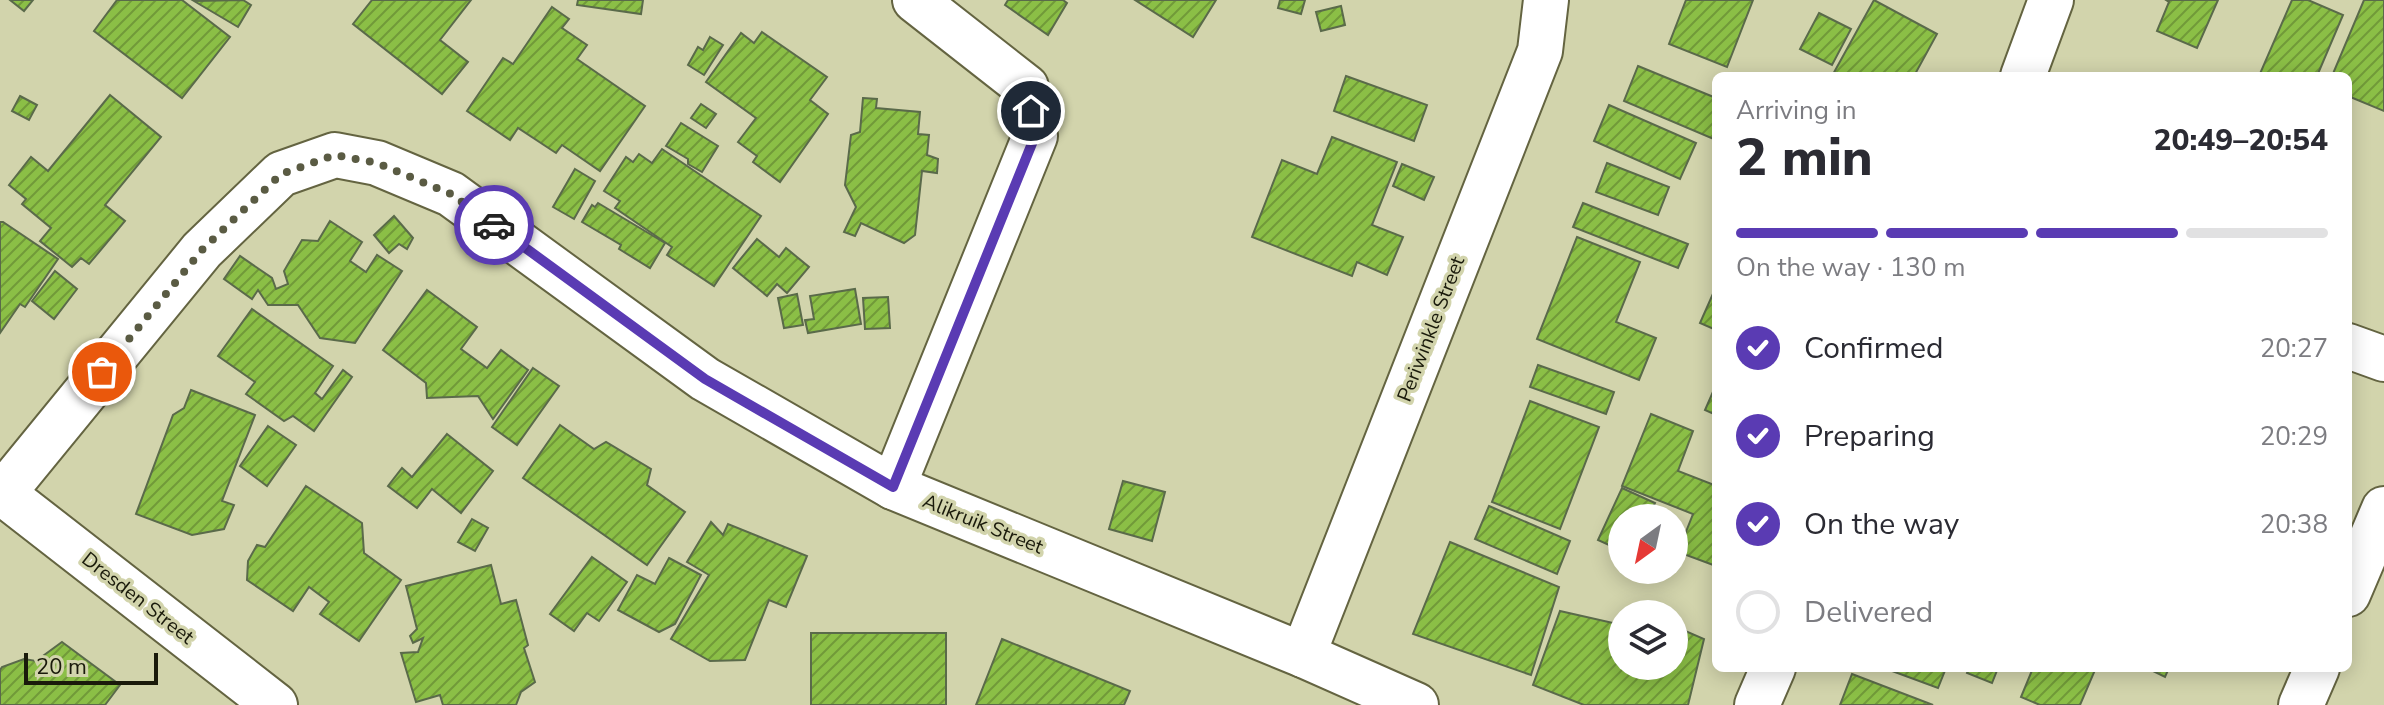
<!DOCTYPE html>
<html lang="en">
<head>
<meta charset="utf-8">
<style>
	:root { --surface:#fff; --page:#f2f2f3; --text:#2b2b33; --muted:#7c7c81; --line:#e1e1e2; --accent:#5a3bb3 }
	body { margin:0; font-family:"Nunito Sans",sans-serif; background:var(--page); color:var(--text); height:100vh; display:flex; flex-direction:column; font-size:30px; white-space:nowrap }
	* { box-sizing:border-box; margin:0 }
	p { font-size:26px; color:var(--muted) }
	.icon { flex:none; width:44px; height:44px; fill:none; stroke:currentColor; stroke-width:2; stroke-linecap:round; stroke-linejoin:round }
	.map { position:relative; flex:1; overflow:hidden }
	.side { position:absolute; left:1712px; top:72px; width:640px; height:600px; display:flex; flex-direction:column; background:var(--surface); border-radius:12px; box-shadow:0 4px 20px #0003 }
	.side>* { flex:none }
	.needle { width:52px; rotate:213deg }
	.buttons { position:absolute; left:1608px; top:504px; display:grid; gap:16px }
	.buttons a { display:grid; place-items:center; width:80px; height:80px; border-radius:50%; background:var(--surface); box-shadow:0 4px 20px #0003; font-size:40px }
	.scale { position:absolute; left:24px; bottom:20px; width:134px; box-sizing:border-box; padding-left:8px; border:4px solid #1a1a0b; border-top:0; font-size:22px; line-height:28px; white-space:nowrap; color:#1a1a0b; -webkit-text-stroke:6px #d2d4ac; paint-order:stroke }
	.pin { position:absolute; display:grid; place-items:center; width:68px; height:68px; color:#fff; margin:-34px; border:4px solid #fff; border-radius:50%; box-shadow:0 2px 8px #0007 }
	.courier { position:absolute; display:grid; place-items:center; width:80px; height:80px; margin:-40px; border:6px solid #5a3bb3; border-radius:50%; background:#fff; color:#222; box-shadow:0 2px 10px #0007 }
	.head em { font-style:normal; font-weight:800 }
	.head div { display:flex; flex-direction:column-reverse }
	.head { display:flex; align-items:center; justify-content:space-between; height:136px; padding:0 24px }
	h1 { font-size:52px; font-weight:800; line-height:60px }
	.bar { display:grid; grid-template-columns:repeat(4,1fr); gap:12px 8px; align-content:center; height:96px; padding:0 24px }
	.bar i { height:10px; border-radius:6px; background:var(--line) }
	.bar .on { background:var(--accent) }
	.bar p { grid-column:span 4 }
	ol { padding:0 24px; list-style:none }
	li { display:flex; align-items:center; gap:24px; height:88px }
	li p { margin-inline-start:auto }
	li .icon { padding:8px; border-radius:50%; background:var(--accent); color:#fff; stroke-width:4 }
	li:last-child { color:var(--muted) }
	li i { width:44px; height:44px; border:4px solid var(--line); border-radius:50% }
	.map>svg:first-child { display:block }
	.building { fill:url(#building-hatch); stroke:#5a6a4a; stroke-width:2 }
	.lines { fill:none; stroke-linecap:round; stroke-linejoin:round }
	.minor-casing { stroke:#646441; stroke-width:48 }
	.minor { stroke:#fff; stroke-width:44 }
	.done { stroke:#5a5b43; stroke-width:8; stroke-dasharray:0 14.4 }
	.route { stroke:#5a3bb3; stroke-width:10 }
	.labels { text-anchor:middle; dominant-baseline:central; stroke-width:7; stroke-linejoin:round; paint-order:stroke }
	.street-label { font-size:20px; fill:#1a1a0b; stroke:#d2d4ac }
</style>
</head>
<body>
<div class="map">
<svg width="2384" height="705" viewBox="0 0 2384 705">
	<defs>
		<pattern id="building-hatch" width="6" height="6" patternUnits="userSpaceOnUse" patternTransform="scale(2)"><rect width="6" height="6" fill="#8bbf46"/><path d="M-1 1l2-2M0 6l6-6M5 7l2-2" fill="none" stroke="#719a39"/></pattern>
	</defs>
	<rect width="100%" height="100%" fill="#d2d4ac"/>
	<g class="building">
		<polygon points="10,0 33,0 24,11"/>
		<polygon points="117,0 182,0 230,37 182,98 94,31"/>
		<polygon points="243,0 251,5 238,27 194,1"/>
		<polygon points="372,0 471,0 440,40 468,62 442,94 353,24"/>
		<polygon points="578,0 643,0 641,14 577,5"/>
		<polygon points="1008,0 1063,0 1067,3 1048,35 1005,5"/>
		<polygon points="1135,0 1216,0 1193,37"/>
		<polygon points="1280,0 1305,0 1301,14 1278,8"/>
		<polygon points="1686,0 1753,0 1727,67 1669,44"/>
		<polygon points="1874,0 1937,34 1914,76 1832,76"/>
		<polygon points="2166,0 2218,0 2197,48 2157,31 2169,2"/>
		<polygon points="2292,0 2308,0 2343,15 2317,76 2259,76"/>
		<polygon points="2364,0 2384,0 2384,111 2348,96 2348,76 2332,76"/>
		<polygon points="1341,6 1345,25 1321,31 1316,12"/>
		<polygon points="552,7 569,19 562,28 587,45 577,59 645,106 600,171 562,145 556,153 518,128 510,140 467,111 503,58 513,64"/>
		<polygon points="1819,13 1851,29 1832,65 1800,49"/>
		<polygon points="762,32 827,77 810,100 828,114 780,182 753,162 757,156 738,142 756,118 706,82 741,33 754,43"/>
		<polygon points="710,37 723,45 704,75 688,65 698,47 703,50"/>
		<polygon points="1638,66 1716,98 1716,140 1624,101"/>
		<polygon points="1346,76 1427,105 1414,141 1334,111"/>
		<polygon points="110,95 161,137 105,205 125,221 89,264 81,258 72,267 40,241 51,228 22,204 26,199 9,185 31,157 48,171"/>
		<polygon points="20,96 37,105 29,120 12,111"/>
		<polygon points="863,98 877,99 876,108 920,112 918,134 929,135 927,155 938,159 937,173 922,171 915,235 904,243 861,223 855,236 844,232 856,207 845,185 851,135 860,132"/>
		<polygon points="701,104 716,114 706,128 691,118"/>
		<polygon points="1609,105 1696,143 1680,179 1594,141"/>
		<polygon points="681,123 718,146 702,172 688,164 688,159 666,146"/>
		<polygon points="1332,137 1397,162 1372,225 1403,237 1387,275 1357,262 1352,276 1252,237 1282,160 1317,174"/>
		<polygon points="662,149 761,216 714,286 667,255 672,247 615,208 620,201 604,191 626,157 633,162 639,154 652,163"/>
		<polygon points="1607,163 1669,187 1658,215 1596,192"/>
		<polygon points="1402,164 1434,177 1424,200 1393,186"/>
		<polygon points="575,169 595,181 574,219 553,207"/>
		<polygon points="598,203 665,243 650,268 619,249 621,245 582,222 592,205 595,207"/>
		<polygon points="1583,203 1688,244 1678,268 1573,227"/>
		<polygon points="394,216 413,238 407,249 399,244 389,253 374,235"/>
		<polygon points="330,221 362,242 350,261 366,272 377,255 402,271 355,343 320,338 298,305 268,305 258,290 252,299 224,279 240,256 272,278 276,289 288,284 284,271 302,240 318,241"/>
		<polygon points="0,222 3,222 58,259 25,307 20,304 0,333"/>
		<polygon points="1577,237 1640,262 1616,322 1656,338 1639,380 1537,339"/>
		<polygon points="757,239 779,257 786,248 809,267 787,293 777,284 767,296 733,268"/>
		<polygon points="55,271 77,289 54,319 32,301"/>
		<polygon points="1716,287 1716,330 1700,323"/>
		<polygon points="855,289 861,324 808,333 805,320 814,319 810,296"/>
		<polygon points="427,290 477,327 461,349 487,368 501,350 528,370 493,419 478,396 427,398 426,383 383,350"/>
		<polygon points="797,294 803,325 784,328 778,298"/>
		<polygon points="888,297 890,328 865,329 863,298"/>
		<polygon points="252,309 333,366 315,393 322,399 343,370 352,377 314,431 293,416 284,421 246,394 255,382 218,356"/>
		<polygon points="1538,365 1614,392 1606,414 1530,387"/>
		<polygon points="533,368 559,386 517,445 492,427"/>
		<polygon points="1716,385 1716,415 1705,410"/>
		<polygon points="191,390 255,415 222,501 234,505 224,529 192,535 136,514 173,415 184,408"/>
		<polygon points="1530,401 1599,427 1560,529 1492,502"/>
		<polygon points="1651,414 1693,431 1678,471 1714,485 1716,481 1716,566 1678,552 1693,514 1622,486"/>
		<polygon points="560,425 594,449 606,442 651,469 647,485 685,512 647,565 523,478"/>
		<polygon points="268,426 296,445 267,486 240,466"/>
		<polygon points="447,434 493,471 461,513 432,489 417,508 388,486 402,468 412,477"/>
		<polygon points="1123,481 1165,492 1152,541 1109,529"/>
		<polygon points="306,486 362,523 364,553 401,580 359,641 320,614 329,602 309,587 293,611 247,580 248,561 257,545 265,547"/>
		<polygon points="1622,488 1655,503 1648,518 1622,518 1622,551 1598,540"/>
		<polygon points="1489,506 1570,541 1557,574 1475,539"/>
		<polygon points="472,519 488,528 475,551 458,542"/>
		<polygon points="711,522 723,535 728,524 807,556 786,607 769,600 745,660 710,661 671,639 709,575 687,562"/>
		<polygon points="1450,542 1559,587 1531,675 1413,634"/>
		<polygon points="592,557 627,582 599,621 587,613 574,631 550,614"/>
		<polygon points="669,558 701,575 675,624 659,632 618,610 637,575 655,584"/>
		<polygon points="491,565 501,604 516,600 528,645 524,648 535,682 521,692 516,705 443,705 440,695 416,702 401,653 418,652 423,638 413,643 410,636 417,629 406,586"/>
		<polygon points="1560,611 1622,625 1622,666 1674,666 1674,626 1704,639 1688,705 1584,705 1533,685"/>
		<rect x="811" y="633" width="135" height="72"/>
		<polygon points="1002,639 1130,691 1124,705 976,705"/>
		<polygon points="62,642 120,685 105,705 0,705 0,670 2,667 24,659 36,661"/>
		<polygon points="1884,668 1946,668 1938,688"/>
		<polygon points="1969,668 1998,668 1992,683 1967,673"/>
		<polygon points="2033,668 2091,668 2095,670 2080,705 2040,705 2021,697"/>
		<polygon points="2147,668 2169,668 2165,677"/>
		<polygon points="1852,674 1933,705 1840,705"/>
	</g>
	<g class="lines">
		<g class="minor-casing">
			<g id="minor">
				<polyline points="2023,76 2051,0"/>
				<polyline points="2348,346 2384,359"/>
				<polyline points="893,487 1035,136 1026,87 915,0"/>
				<polyline points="0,491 275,705"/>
				<polyline points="0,497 202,250 281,174 335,155 377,163 451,194 705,379 893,487 1303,655 1416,705"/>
				<polyline points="2348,594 2384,509"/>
				<polyline points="1303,655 1540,51 1546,0"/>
				<polyline points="1757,705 1773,668"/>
				<polyline points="2301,705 2317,668"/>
			</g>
		</g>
		<use href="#minor" class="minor"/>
	</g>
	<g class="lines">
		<polyline class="done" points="102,372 202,250 281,174 335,155 377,163 451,194 494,225"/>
		<polyline class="route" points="494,225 705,379 893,487 1035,136 1031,111"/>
	</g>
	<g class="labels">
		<g class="street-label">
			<text transform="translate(1431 329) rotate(-69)">Periwinkle Street</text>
			<text transform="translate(983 524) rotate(22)">Alikruik Street</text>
			<text transform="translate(138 598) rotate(38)">Dresden Street</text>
		</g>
	</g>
</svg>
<div class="buttons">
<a><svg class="needle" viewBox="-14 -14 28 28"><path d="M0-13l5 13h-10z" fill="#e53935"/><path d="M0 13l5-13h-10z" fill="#7c7c81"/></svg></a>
<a><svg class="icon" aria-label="layers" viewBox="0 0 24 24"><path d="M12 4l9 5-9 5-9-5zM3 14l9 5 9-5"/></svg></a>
</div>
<div class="scale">20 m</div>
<div class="pin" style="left:102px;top:372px;background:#ea580c"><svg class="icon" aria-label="bag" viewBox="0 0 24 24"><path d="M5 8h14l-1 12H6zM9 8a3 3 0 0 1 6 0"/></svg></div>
<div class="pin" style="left:1031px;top:111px;background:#1f2937"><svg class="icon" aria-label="home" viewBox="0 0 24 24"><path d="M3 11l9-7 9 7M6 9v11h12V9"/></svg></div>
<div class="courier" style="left:494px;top:225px"><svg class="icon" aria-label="car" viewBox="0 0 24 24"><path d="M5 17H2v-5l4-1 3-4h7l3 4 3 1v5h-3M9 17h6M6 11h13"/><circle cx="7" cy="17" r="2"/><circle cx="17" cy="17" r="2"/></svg></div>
<section class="side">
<div class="head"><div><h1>2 min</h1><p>Arriving in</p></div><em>20:49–20:54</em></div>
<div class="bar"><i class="on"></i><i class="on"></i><i class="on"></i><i></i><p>On the way · 130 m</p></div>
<ol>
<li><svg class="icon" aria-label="check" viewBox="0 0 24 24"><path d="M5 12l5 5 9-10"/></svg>Confirmed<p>20:27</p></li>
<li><svg class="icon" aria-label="check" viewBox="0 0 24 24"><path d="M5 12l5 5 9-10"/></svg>Preparing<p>20:29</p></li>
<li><svg class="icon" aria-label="check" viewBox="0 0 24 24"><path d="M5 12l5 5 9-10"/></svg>On the way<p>20:38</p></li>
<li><i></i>Delivered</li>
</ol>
</section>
</div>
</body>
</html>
